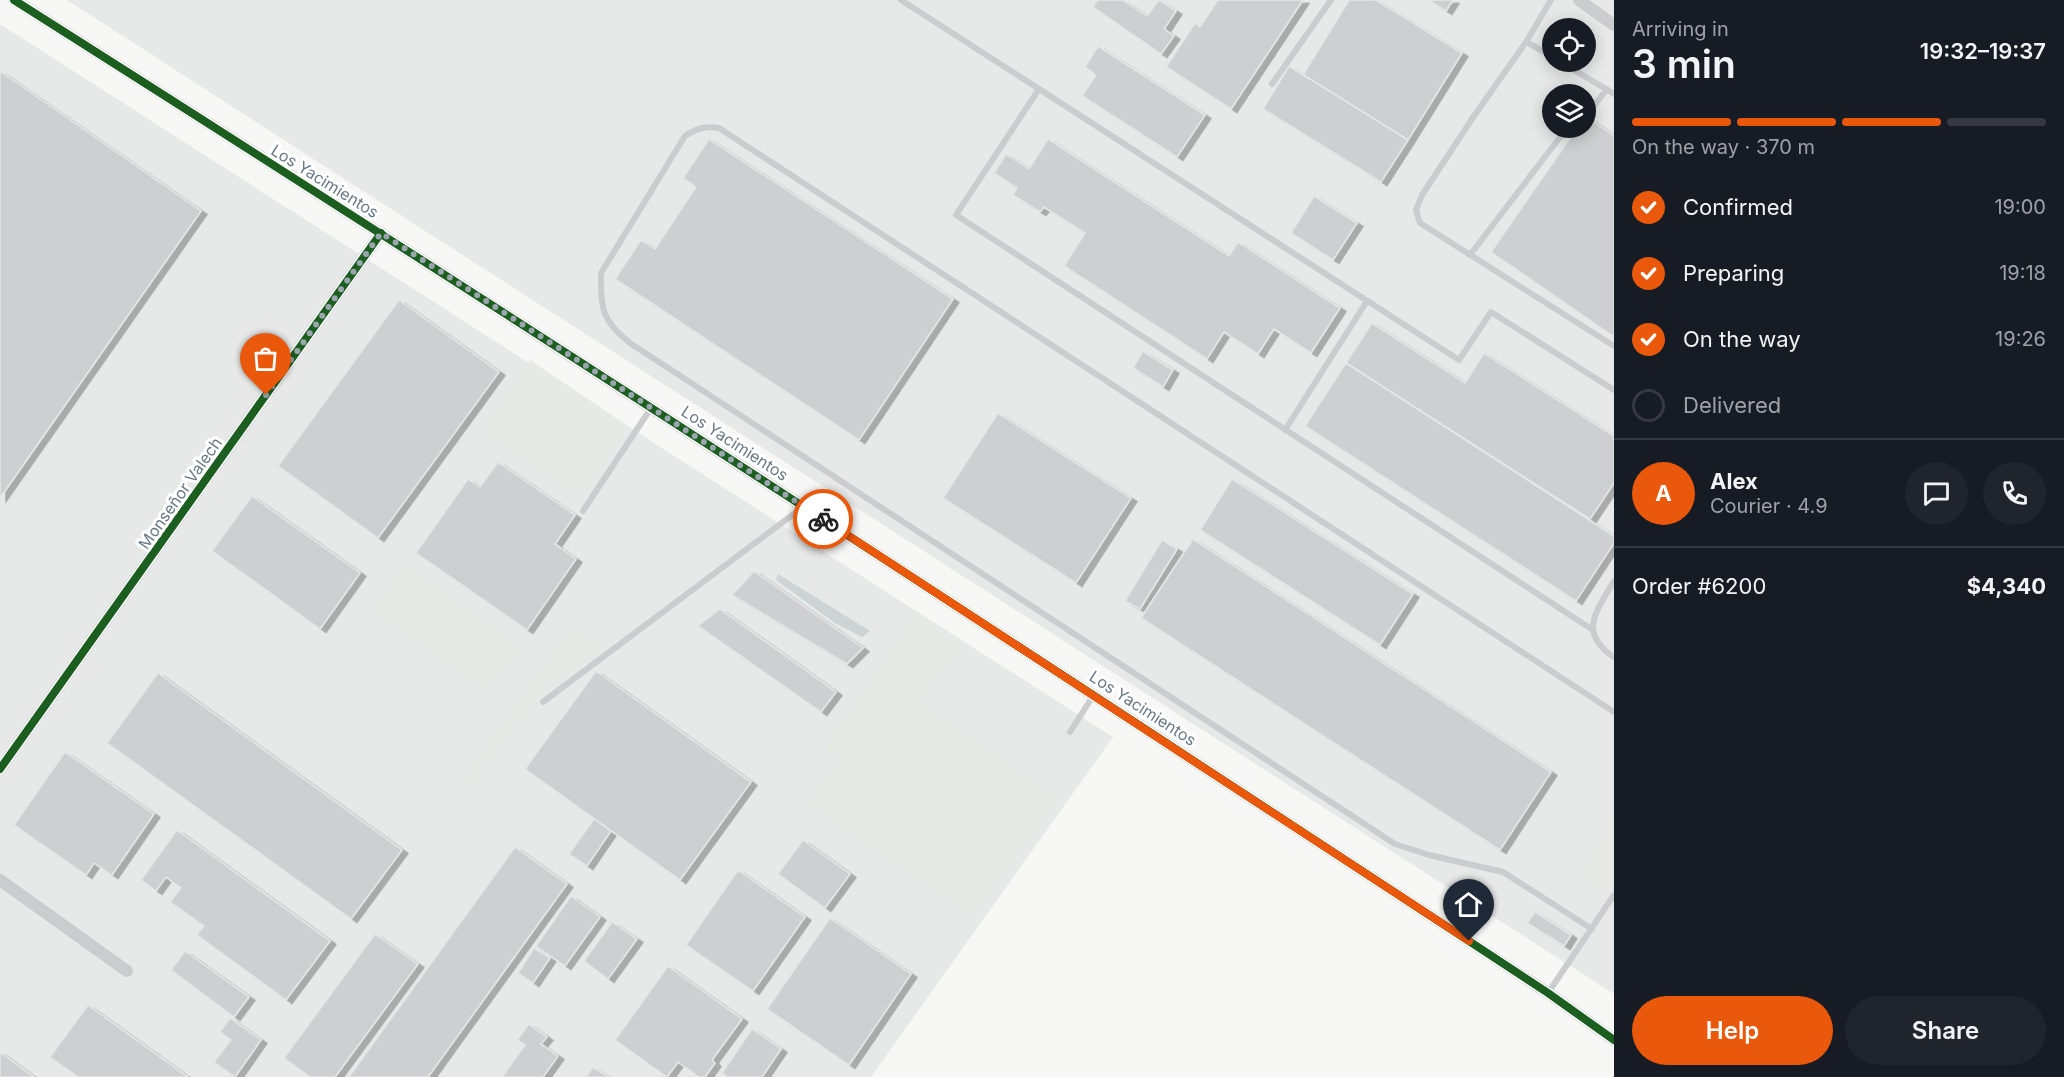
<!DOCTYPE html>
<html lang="en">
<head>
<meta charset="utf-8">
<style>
	:root { --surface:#171b24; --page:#20242c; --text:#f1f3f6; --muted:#9ea1a6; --line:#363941; --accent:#ea580c }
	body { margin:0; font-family:Inter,sans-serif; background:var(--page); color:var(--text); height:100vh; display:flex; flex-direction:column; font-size:22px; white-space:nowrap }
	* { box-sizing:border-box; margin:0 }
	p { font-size:20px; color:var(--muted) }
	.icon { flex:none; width:33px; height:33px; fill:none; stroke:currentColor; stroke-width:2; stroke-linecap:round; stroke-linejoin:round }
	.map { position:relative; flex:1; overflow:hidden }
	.sheet { display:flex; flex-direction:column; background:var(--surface); width:450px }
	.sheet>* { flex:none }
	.fabs { position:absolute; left:1542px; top:18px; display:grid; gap:12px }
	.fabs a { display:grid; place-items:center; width:54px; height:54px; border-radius:50%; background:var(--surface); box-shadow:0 3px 15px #0003; font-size:30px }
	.pin { position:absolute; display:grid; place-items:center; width:51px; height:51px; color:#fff; margin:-62px -26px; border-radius:50% 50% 50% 0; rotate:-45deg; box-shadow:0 0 6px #0007 }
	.pin .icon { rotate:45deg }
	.courier { position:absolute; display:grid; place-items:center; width:60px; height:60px; margin:-30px; border:4px solid #ea580c; border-radius:50%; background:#fff; color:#222; box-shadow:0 2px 8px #0007 }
	.summary em { font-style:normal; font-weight:600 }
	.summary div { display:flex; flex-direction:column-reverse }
	.summary { display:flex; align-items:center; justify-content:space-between; height:102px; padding:0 18px }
	h1 { font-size:39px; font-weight:600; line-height:45px }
	.bar { display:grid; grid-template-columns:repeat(4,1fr); gap:9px 6px; align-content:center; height:72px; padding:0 18px }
	.bar i { height:8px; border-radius:4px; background:var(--line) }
	.bar .selected { background:var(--accent) }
	.bar p { grid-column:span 4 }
	.line { display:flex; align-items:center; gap:15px; padding:0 18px; border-top:2px solid var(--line) }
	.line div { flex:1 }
	.round { display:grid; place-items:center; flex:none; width:63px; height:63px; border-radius:32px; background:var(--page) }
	ol { padding:0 18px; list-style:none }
	li { display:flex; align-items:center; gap:18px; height:66px }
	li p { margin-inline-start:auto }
	li .icon { padding:6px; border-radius:50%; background:var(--accent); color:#fff; stroke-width:4 }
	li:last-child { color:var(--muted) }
	li i { width:33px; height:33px; border:3px solid var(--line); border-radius:50% }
	.cta { display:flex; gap:12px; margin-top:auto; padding:12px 18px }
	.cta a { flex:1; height:69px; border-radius:36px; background:var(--accent); color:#fff; font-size:24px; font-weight:600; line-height:69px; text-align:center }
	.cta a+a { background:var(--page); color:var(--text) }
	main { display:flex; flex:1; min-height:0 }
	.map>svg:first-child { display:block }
	.built { fill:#e7e8e8; fill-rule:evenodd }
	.green { fill:#e6e9e4 }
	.water { fill:#ccd4d6 }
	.building { fill:#cecfd0; stroke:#e6e6e6; stroke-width:1.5; filter:url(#shadow) }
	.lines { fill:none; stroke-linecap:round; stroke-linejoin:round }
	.service { stroke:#cbcccd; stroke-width:6 }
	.minor { stroke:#cbcccd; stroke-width:12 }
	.cycleway-casing { stroke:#fff; stroke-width:11 }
	.cycleway { stroke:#1b5e20; stroke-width:8 }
	.done { stroke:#9aa5ad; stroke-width:6; stroke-dasharray:0 10.8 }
	.route { stroke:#ea580c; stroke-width:8 }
	.labels { text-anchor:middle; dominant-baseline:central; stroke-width:6; stroke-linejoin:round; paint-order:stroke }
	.street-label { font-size:16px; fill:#687985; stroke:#fff }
</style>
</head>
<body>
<main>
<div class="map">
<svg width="1614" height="1077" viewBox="0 0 1614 1077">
	<defs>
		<filter id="shadow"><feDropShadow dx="6" dy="3.5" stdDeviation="0" flood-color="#0004"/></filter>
	</defs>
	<rect width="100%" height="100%" fill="#f7f7f6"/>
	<g class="built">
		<path d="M67 0H1614V994L394 211ZM1552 28H1586V62H1552ZM1552 94H1586V128H1552Z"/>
		<polygon points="0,24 1113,737 871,1077 0,1077"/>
	</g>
	<g class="green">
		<polygon points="530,360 626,425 579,495 482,431"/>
		<polygon points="406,565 519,646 490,685 480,687 379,615 378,604"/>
		<polygon points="917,614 960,644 919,702 1056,797 972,917 808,804 840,759 824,748"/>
		<polygon points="572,626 603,648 538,694 470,788 461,782"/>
		<polygon points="1614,820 1614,877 1604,892 1578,876"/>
	</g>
	<polygon class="water" points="778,574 870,631 862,637 835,623 776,580"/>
	<g class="building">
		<polygon points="1098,0 1123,0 1147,16 1159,0 1176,11 1164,29 1174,36 1161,54 1093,7"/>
		<polygon points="1218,0 1303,0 1231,109 1166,67 1195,23 1200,27"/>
		<polygon points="1349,0 1376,0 1462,53 1408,140 1303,75"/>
		<polygon points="1428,0 1453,0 1446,11"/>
		<polygon points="1098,46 1205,115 1177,157 1082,96 1096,75 1085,67"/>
		<polygon points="1289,66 1408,140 1381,182 1263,109"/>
		<polygon points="0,71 201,211 0,498"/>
		<polygon points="1586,116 1614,136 1614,337 1491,252 1577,128 1586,128"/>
		<polygon points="709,139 953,299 859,440 615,279 641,240 655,249 696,187 683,178"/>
		<polygon points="1048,139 1229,256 1238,242 1340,308 1311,353 1274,329 1258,354 1224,332 1207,359 1064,266 1085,233 1044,207 1040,212 1013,195 1017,188 994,173 1006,154 1029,169"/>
		<polygon points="1314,196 1357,223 1333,260 1291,233"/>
		<polygon points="399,300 499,372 378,538 278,466"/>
		<polygon points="1372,323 1465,383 1484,353 1614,436 1614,483 1590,519 1346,363"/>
		<polygon points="1143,351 1173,370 1163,387 1133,368"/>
		<polygon points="1346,363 1614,536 1614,543 1576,601 1305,426"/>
		<polygon points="998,413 1131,498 1076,583 943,498"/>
		<polygon points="498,462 575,515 555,544 576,559 527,630 416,553 468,479 480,487"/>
		<polygon points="1232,479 1413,594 1380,645 1200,530"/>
		<polygon points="252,496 360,573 320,629 212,551"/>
		<polygon points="1193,539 1551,772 1500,850 1141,618"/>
		<polygon points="1162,540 1177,549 1140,609 1125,601"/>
		<polygon points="754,571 863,648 847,664 732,595"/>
		<polygon points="720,609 836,692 821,712 698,626"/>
		<polygon points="596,671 751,782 680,880 525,769"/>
		<polygon points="158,673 402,850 351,919 107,743"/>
		<polygon points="65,752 154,814 112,875 94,863 86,875 14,825"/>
		<polygon points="594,819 611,831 587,866 569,854"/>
		<polygon points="177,830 330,941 286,1000 197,935 204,926 170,902 181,888 166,877 156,891 141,880"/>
		<polygon points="803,840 850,874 825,908 778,874"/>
		<polygon points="515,847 567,884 428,1077 349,1077"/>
		<polygon points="738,870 805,917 753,991 686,945"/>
		<polygon points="571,896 600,917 565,966 536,946"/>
		<polygon points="1535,912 1571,935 1564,946 1527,923"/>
		<polygon points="830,918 911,974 849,1065 767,1009"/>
		<polygon points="612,922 637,939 608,979 584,961"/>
		<polygon points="375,934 418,964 335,1077 310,1077 284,1058"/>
		<polygon points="534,948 550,958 533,983 518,973"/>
		<polygon points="185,951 249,997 234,1017 171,970"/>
		<polygon points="668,966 742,1019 712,1060 715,1063 705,1077 699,1077 678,1062 667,1077 615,1040"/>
		<polygon points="88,1005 188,1077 78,1077 50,1057"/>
		<polygon points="230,1018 261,1040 235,1077 214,1062 231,1040 220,1032"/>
		<polygon points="529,1024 547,1037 541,1044 558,1056 543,1077 502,1077 525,1045 517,1040"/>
		<polygon points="752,1029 781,1049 762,1077 727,1077 722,1073"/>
		<polygon points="0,1052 34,1077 0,1077"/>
		<polygon points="593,1067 609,1077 586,1077"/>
	</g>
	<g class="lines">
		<g class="service">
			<polyline points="901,0 1459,360 1491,312 1614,390"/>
			<polyline points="1526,42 1551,0"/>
			<polyline points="1552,56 1526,42 1474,116 1422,195 1416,210 1420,223 1614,346"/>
			<polyline points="1561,62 1614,94"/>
			<polyline points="1272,84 1331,0"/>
			<polyline points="1039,89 956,215 1593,630"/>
			<polyline points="1586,113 1589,112 1607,89"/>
			<polyline points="1470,255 1567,128"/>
			<polyline points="1285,430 1367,301"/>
			<polyline points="583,511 651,408"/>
			<path d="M1614 581C1597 610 1577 633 1614 657"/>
			<polyline points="543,702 803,507"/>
			<polyline points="1070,732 1093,696"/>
			<path d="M1592 929 1503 872 1429 855 1395 844 630 343C602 321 600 308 601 273L685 136C697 128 705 126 719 128L1614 712"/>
			<polyline points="1548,993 1614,895"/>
		</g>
		<g class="minor">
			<path d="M14 0C529 326 1039 659 1548 993L1614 1040"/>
			<polyline points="1579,0 1614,25"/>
			<polyline points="0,769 381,233"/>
			<polyline points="0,880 127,971"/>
		</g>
		<g class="cycleway-casing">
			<g id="cycleway">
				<path d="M14 0C529 326 1039 659 1548 993L1614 1040"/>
				<polyline points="0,769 381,233"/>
			</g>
		</g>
		<use href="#cycleway" class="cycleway"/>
	</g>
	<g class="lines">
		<polyline class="done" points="266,395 381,233 823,519"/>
		<polyline class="route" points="823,519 1469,941"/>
	</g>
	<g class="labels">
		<g class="street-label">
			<text transform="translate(325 181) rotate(32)">Los Yacimientos</text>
			<text transform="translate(735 443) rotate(33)">Los Yacimientos</text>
			<text transform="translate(180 493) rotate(-55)">Monseñor Valech</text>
			<text transform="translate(1143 708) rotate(33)">Los Yacimientos</text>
		</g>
	</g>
</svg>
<div class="fabs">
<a><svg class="icon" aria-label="locate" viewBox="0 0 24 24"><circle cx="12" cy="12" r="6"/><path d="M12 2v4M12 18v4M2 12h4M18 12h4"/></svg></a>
<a><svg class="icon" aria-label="layers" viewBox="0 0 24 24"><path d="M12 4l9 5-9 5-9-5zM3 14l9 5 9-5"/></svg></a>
</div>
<div class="pin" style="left:266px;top:395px;background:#ea580c"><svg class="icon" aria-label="bag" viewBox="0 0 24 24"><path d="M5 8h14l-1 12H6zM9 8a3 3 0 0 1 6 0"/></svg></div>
<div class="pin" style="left:1469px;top:941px;background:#1f2937"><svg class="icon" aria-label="home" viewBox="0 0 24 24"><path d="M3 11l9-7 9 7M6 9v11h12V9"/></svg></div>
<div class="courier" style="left:823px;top:519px"><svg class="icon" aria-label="bike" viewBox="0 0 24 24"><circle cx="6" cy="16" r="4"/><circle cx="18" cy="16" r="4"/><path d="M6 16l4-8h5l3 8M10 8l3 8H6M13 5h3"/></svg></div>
</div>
<section class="sheet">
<div class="summary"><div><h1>3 min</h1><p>Arriving in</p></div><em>19:32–19:37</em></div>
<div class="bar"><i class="selected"></i><i class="selected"></i><i class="selected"></i><i></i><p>On the way · 370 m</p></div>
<ol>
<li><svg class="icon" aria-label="check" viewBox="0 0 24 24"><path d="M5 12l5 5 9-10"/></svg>Confirmed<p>19:00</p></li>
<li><svg class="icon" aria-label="check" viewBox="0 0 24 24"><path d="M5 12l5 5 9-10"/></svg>Preparing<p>19:18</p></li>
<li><svg class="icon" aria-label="check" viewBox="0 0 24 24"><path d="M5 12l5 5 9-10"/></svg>On the way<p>19:26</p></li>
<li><i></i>Delivered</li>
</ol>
<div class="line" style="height:108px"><b class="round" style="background:var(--accent);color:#fff">A</b><div><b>Alex</b><p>Courier · 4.9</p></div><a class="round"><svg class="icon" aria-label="chat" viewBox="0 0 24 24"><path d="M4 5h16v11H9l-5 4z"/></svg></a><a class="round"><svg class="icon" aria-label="phone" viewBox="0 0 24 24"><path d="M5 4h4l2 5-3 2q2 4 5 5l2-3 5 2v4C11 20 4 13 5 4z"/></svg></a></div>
<div class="line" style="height:78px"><div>Order #6200</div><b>$4,340</b></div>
<div class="cta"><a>Help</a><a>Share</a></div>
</section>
</main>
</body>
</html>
